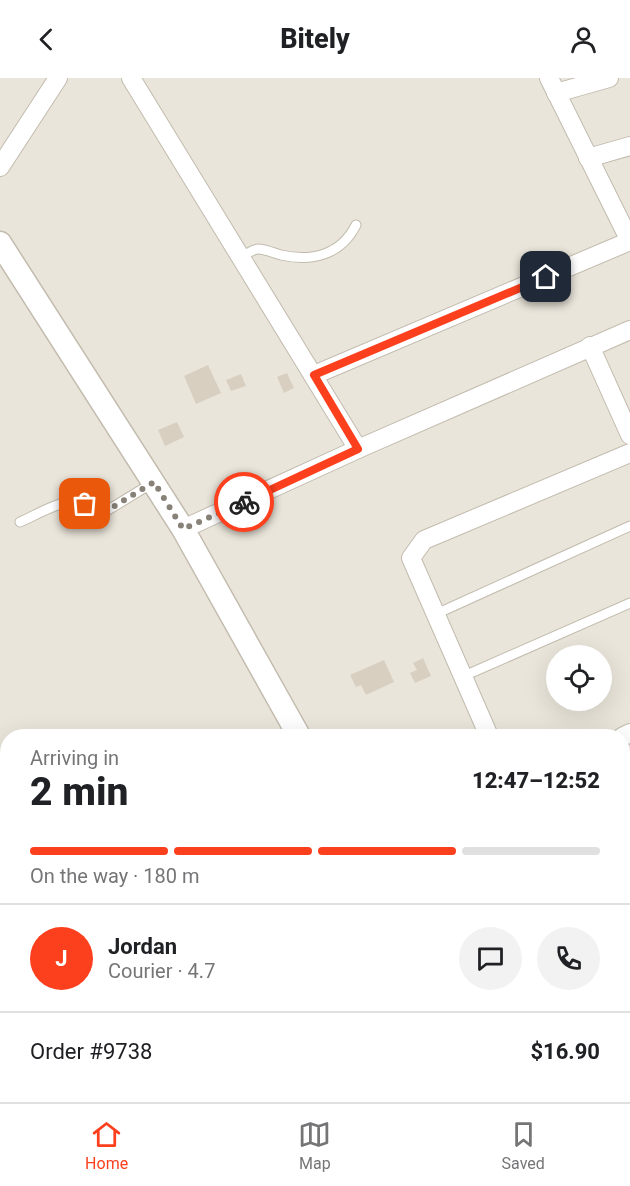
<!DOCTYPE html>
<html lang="en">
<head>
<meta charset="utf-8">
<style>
	:root { --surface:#fff; --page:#f2f2f2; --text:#202124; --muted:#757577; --line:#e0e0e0; --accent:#fc3f1d }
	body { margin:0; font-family:Roboto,sans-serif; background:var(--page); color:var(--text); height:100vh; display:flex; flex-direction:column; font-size:22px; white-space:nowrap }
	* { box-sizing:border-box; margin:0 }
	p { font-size:20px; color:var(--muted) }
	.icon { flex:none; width:33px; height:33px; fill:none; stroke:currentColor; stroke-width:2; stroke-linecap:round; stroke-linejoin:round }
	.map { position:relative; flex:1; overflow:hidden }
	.details { position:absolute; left:0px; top:651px; width:630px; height:374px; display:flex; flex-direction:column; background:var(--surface); border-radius:24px 24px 0 0; box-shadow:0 6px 24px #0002 }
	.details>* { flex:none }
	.buttons { position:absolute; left:546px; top:567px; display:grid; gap:12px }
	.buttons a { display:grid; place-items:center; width:66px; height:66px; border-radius:50%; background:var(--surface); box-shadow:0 6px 24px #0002; font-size:30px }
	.pin { position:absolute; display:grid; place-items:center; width:51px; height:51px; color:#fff; margin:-26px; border-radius:12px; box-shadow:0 3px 9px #0006 }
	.courier { position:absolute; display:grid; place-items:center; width:60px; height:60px; margin:-30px; border:4px solid #fc3f1d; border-radius:50%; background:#fff; color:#222; box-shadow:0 2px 8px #0007 }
	.overview em { font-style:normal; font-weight:800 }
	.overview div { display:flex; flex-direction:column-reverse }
	.overview { display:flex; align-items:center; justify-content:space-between; height:102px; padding:0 30px }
	h1 { font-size:39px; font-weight:800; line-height:45px }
	.bar { display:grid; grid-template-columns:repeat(4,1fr); gap:9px 6px; align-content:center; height:72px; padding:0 30px }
	.bar i { height:8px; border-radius:4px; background:var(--line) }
	.bar .current { background:var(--accent) }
	.bar p { grid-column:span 4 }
	.line { display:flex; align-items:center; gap:15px; padding:0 30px; border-top:2px solid var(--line) }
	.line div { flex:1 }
	.round { display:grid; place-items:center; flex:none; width:63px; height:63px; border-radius:32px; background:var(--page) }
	header { display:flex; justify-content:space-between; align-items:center; height:78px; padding:0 30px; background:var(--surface); font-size:27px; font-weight:800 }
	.dock { display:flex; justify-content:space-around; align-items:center; height:84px; border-top:2px solid var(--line); background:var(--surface); font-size:16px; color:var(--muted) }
	.dock a { display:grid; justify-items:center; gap:3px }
	.dock .current { color:var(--accent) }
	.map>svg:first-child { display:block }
	.residential { fill:#eae5da; fill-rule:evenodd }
	.building { fill:#d8cfc1 }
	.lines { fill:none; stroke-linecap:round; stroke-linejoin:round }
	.service-casing { stroke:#c2bbae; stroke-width:11 }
	.minor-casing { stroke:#c2bbae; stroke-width:20 }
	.tertiary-casing { stroke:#c2bbae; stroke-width:25 }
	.service { stroke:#fff; stroke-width:9 }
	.minor { stroke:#fff; stroke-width:18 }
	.tertiary { stroke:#fff; stroke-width:22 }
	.done { stroke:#878178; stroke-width:6; stroke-dasharray:0 10.8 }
	.route { stroke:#fc3f1d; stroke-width:8 }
</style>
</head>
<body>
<header><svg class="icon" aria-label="back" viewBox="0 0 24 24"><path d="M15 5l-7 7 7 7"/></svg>Bitely<svg class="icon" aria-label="person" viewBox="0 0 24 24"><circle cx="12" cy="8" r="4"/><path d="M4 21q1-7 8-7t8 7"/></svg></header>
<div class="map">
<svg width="630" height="1024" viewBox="0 0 630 1024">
	<rect width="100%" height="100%" fill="#f6f3ec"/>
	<path class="residential" d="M0 0H630V1024H0ZM556 578H602V622H556ZM8 658H622V1017H8Z"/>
	<g class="building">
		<polygon points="208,287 221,315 196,326 184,298"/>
		<polygon points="287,295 294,310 284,315 277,299"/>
		<polygon points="241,296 246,308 231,313 226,302"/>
		<polygon points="177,344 184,359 165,368 158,352"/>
		<polygon points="423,580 431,598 415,605 410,595 417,592 413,585"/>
		<polygon points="384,582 394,604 366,617 361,607 356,609 350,597"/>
	</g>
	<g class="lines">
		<g class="service-casing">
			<g id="service">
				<path d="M241 179C246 177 253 171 258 171 265 171 274 175 281 177 312 184 341 177 356 147"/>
				<path d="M20 444C34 438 61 422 75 424 87 425 96 434 108 432L154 404"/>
				<polyline points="436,536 630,448"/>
				<polyline points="464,598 630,525"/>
			</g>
		</g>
		<g class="minor-casing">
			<g id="minor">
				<polyline points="131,0 358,371"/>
				<polyline points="549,0 630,163"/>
				<polyline points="556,15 609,0"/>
				<polyline points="588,80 630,68"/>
				<polyline points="0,89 58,0"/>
				<polyline points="590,268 630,357"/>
				<polyline points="314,297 630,163"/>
				<polyline points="183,451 358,371 630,252"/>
				<polyline points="489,658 411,480 424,462 630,375"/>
				<polyline points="622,659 630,655"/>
				<polyline points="0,828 8,842"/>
				<polyline points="0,993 8,989"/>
				<polyline points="101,1017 105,1024"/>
			</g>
		</g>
		<g class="tertiary-casing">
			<g id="tertiary">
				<polyline points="0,165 183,451 299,658"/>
				<polyline points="502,1017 506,1024"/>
			</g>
		</g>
		<use href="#service" class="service"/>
		<use href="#minor" class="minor"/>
		<use href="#tertiary" class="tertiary"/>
	</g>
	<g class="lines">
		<polyline class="done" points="85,426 101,433 108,432 154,404 183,451 244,424"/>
		<polyline class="route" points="244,424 358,371 314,297 546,199"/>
	</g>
</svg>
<div class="buttons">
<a><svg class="icon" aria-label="locate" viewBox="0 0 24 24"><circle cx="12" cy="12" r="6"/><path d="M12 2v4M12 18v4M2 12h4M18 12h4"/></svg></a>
</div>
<div class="pin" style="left:85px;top:426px;background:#ea580c"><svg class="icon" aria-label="bag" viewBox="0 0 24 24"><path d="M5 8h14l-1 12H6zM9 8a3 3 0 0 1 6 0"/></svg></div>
<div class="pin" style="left:546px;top:199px;background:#1f2937"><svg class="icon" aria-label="home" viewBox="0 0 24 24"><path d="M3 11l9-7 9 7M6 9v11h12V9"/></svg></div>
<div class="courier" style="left:244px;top:424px"><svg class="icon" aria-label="bike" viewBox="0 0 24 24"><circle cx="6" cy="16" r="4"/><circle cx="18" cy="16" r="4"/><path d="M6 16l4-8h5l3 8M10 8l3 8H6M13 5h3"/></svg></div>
<section class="details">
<div class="overview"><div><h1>2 min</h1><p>Arriving in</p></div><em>12:47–12:52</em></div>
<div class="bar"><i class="current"></i><i class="current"></i><i class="current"></i><i></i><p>On the way · 180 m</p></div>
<div class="line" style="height:108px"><b class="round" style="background:var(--accent);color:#fff">J</b><div><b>Jordan</b><p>Courier · 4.7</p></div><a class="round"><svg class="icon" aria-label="chat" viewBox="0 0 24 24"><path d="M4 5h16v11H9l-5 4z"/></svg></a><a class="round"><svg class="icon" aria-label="phone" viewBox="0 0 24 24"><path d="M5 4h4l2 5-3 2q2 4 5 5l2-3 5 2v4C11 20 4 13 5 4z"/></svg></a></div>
<div class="line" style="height:78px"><div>Order #9738</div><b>$16.90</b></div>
</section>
</div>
<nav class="dock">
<a class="current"><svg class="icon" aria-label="home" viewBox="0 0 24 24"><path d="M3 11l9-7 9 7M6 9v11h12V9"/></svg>Home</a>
<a><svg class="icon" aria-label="map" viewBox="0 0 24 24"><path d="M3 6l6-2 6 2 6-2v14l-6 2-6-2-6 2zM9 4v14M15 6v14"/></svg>Map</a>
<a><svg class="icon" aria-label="saved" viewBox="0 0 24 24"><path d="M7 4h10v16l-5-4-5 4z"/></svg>Saved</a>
</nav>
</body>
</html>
